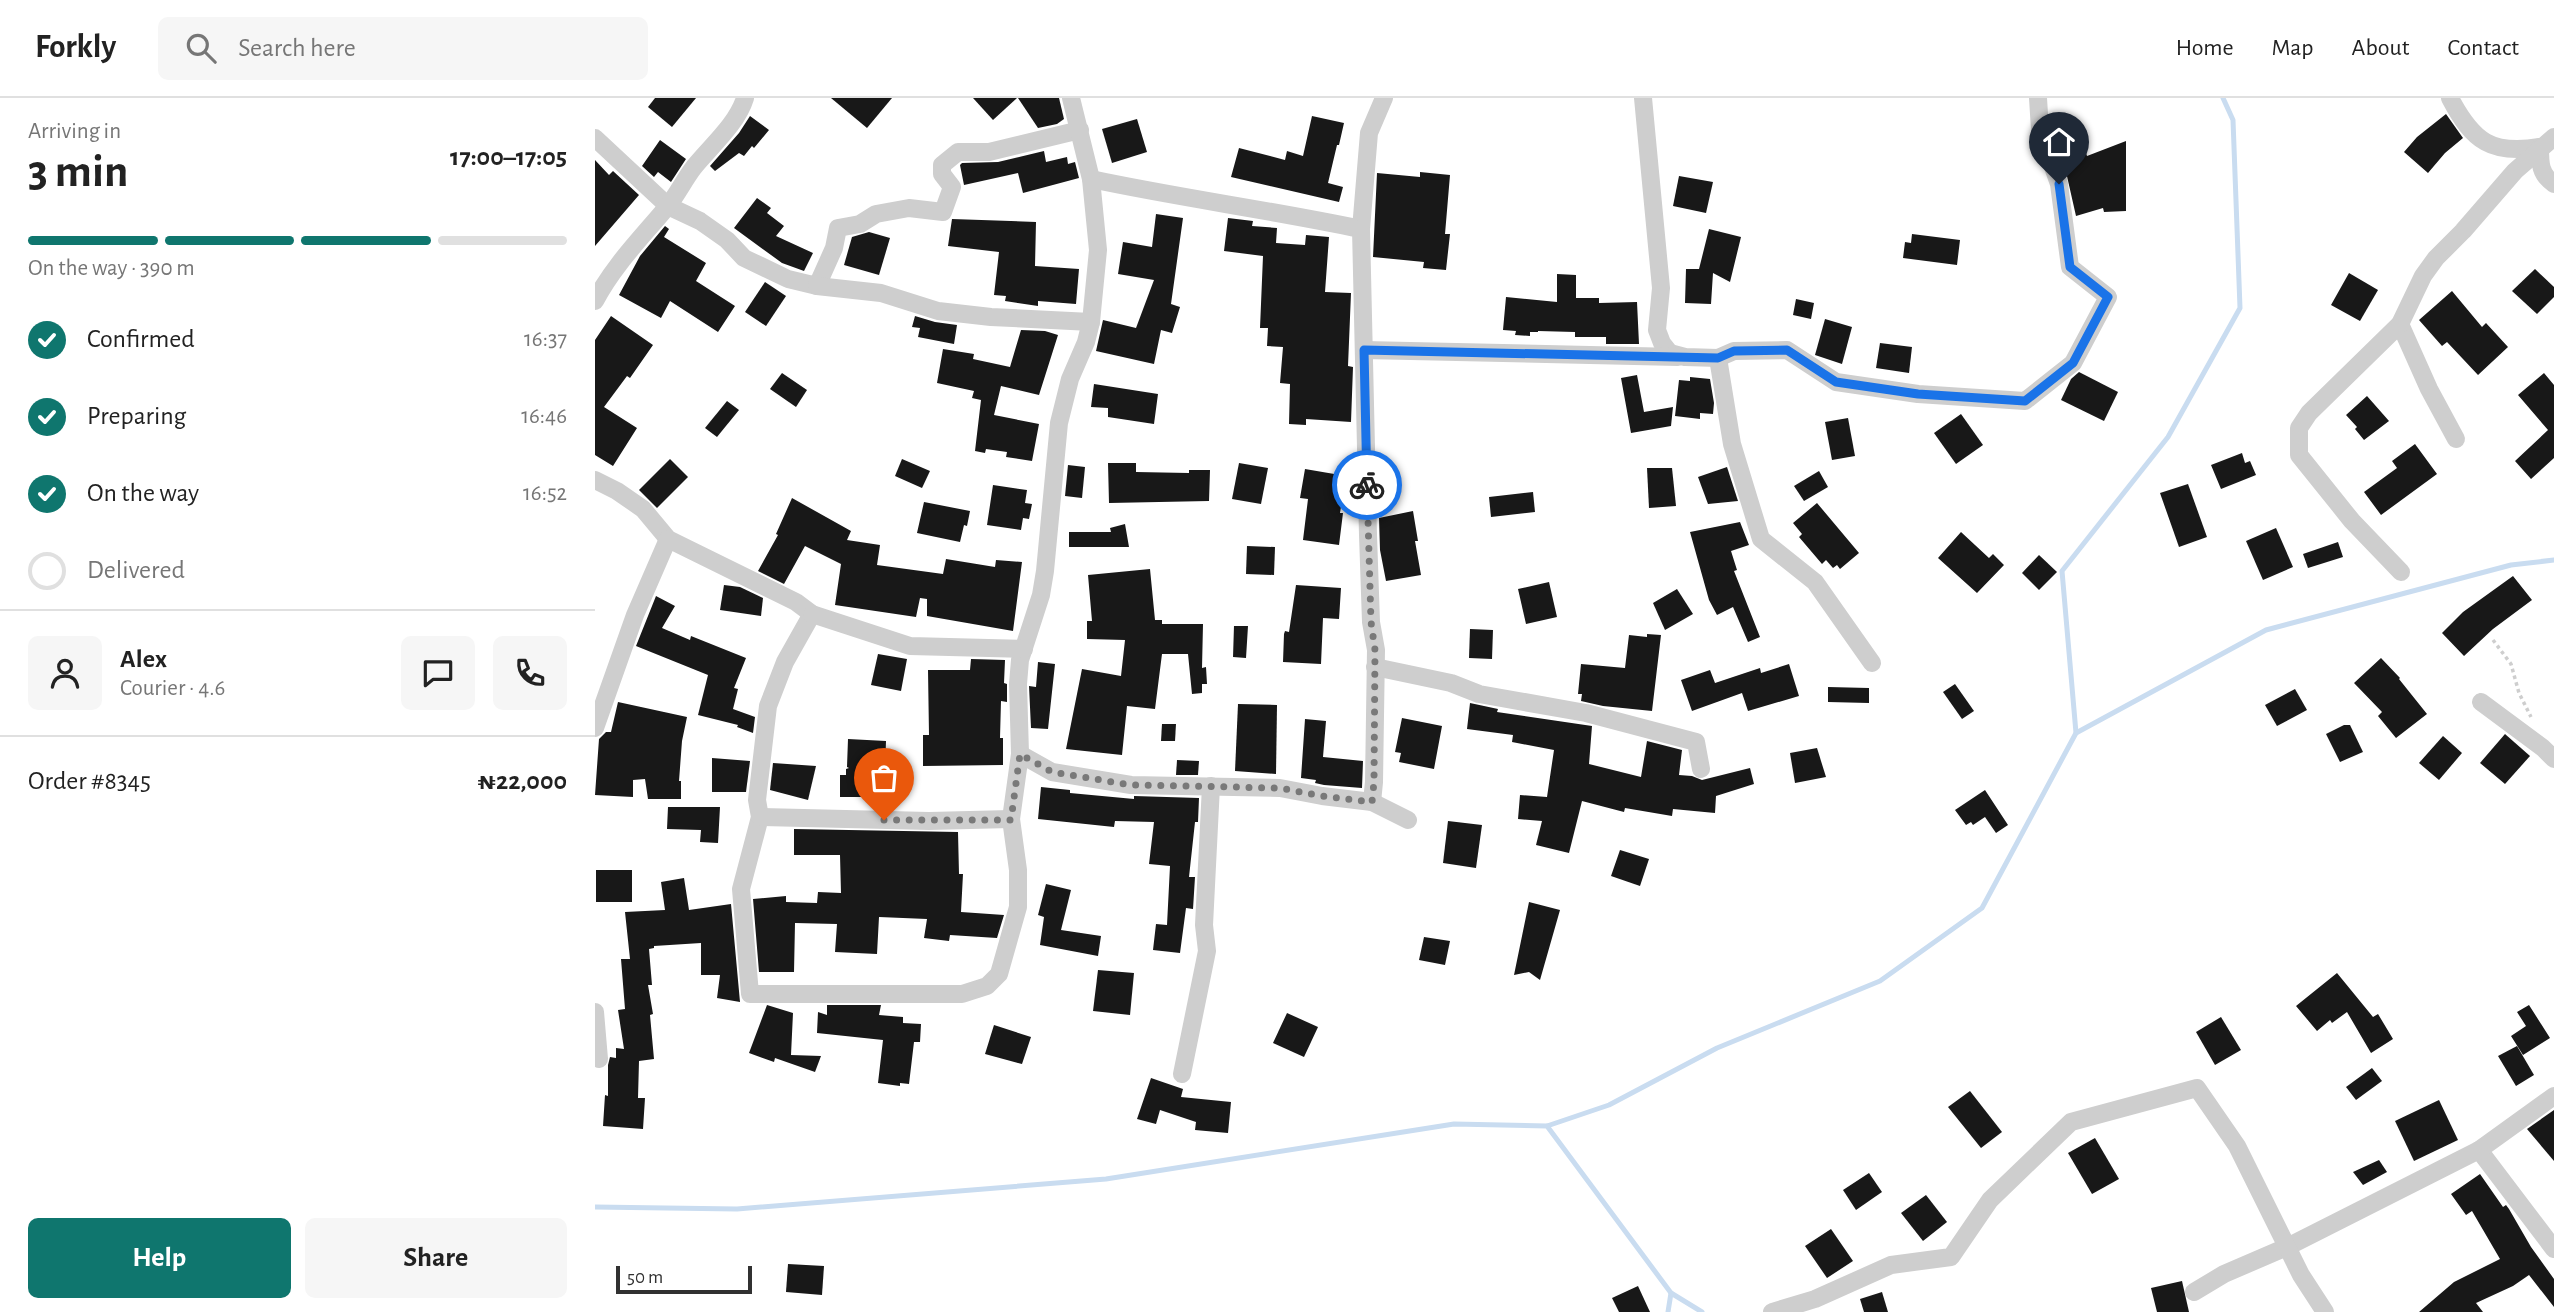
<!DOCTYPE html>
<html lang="en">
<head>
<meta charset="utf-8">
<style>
	:root { --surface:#fff; --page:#f6f6f6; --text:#222; --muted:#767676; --line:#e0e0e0; --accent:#0f766e }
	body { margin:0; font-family:"Alegreya Sans",sans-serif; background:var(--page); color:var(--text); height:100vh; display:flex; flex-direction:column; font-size:26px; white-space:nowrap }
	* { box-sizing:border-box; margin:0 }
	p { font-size:23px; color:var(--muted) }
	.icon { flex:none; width:38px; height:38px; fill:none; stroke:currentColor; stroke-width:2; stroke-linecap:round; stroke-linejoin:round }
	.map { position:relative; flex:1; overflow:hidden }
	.details { display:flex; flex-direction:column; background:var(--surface); width:595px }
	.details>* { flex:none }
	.scale { position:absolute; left:21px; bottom:18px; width:136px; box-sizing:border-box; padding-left:7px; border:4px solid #313131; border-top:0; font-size:19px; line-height:24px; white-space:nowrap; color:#313131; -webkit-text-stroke:5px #fff; paint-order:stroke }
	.pin { position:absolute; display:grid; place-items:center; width:60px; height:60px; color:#fff; margin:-72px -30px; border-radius:50% 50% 50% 0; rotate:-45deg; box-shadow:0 0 7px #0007 }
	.pin .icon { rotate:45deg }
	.courier { position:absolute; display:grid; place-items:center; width:70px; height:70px; margin:-35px; border:5px solid #1a73e8; border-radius:50%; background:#fff; color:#222; box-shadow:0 2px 9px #0007 }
	.overview em { font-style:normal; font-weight:700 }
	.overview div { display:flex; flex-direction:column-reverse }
	.overview { display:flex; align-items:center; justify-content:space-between; height:119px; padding:0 28px }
	h1 { font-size:46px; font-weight:700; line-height:52px }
	.bar { display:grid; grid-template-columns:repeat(4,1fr); gap:10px 7px; align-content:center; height:84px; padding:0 28px }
	.bar i { height:9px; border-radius:5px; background:var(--line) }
	.bar .current { background:var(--accent) }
	.bar p { grid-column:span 4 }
	.line { display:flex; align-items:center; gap:18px; padding:0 28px; border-top:2px solid var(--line) }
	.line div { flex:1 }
	.round { display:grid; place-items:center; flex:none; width:74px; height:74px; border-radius:10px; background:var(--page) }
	ol { padding:0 28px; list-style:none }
	li { display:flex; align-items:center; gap:21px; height:77px }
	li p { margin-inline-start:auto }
	li .icon { padding:7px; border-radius:50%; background:var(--accent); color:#fff; stroke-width:4 }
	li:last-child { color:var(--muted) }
	li i { width:38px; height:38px; border:4px solid var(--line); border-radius:50% }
	.button { display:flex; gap:14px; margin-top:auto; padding:14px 28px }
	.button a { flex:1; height:80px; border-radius:10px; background:var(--accent); color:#fff; font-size:28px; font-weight:700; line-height:80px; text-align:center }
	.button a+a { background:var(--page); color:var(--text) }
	header { display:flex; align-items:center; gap:42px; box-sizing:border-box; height:98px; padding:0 35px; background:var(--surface); border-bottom:2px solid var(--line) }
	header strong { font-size:33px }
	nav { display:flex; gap:38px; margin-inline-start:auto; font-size:24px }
	.search { width:490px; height:63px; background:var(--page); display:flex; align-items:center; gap:18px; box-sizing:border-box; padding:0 24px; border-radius:10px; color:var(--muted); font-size:26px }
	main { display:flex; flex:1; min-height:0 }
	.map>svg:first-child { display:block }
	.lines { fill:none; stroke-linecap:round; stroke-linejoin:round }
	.stream { stroke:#c9dcf0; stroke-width:5 }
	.building { fill:#181818 }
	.path { stroke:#cecece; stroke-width:3.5; stroke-dasharray:3.5 3.5; stroke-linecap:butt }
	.minor { stroke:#cecece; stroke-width:18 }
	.done { stroke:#797979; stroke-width:7; stroke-dasharray:0 12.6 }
	.route { stroke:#1a73e8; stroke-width:9 }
</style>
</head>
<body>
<header>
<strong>Forkly</strong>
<div class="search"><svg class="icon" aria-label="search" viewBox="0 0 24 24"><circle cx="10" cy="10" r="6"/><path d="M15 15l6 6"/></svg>Search here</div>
<nav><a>Home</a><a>Map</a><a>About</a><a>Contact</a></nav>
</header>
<main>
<section class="details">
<div class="overview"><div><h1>3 min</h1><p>Arriving in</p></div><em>17:00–17:05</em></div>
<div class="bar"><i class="current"></i><i class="current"></i><i class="current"></i><i></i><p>On the way · 390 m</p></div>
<ol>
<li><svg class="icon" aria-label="check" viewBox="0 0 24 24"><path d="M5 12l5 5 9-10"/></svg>Confirmed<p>16:37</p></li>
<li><svg class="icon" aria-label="check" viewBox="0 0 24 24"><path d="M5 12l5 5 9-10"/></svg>Preparing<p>16:46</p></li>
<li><svg class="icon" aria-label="check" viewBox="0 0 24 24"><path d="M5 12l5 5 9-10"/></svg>On the way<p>16:52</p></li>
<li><i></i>Delivered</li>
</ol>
<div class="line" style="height:126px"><a class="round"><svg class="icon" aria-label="person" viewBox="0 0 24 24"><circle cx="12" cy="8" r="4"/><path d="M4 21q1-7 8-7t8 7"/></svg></a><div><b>Alex</b><p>Courier · 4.6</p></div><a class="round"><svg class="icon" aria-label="chat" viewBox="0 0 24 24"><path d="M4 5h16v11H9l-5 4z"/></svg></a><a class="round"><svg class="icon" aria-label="phone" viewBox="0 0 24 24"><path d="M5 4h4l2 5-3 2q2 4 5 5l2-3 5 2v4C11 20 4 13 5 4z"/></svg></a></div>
<div class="line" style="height:91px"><div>Order #8345</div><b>₦22,000</b></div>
<div class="button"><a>Help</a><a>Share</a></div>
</section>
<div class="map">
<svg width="1959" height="1214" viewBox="0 0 1959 1214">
	<rect width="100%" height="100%" fill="#fff"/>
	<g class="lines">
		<g class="stream">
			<polyline points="1481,635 1467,473 1573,339 1645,210 1638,22 1628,0"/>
			<polyline points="952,1028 1014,1007 1122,950 1285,883 1387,810 1481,635 1671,532 1916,467 1959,462"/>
			<polyline points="0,1109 142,1111 511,1081 859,1026 952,1028 1076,1195 1107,1214"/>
			<polyline points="1073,1214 1076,1195"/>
		</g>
	</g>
	<g class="building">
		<polygon points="60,0 101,0 77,29 53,9"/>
		<polygon points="236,0 297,0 272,30"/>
		<polygon points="378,0 422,0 398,22"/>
		<polygon points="423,0 464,0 469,21 462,26 443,30"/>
		<polygon points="1851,16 1868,40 1850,55 1833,75 1809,54 1822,39"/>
		<polygon points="155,18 174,32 159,50 157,48 149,58 144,55 120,73 115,68 144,35"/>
		<polygon points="717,18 749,25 744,47 742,47 733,85 748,89 744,104 636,79 644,50 690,62 692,53 708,58"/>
		<polygon points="542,21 552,54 517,65 507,31"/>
		<polygon points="65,42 91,61 76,84 63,74 59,79 47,68"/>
		<polygon points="1531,43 1531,113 1509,114 1508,110 1481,118 1469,65 1491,55 1492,58"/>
		<polygon points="449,53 451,64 472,59 473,66 480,64 484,80 428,95 423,75 369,87 365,67 367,65 403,64"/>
		<polygon points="0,62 14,77 18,73 44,97 0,148"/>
		<polygon points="825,74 855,77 850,136 855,136 851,172 828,170 829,164 778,159 782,75 825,79"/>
		<polygon points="1084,78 1118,84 1111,115 1078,108"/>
		<polygon points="162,100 176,110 172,115 189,128 181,138 218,155 209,173 187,165 139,130"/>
		<polygon points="561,116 588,120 576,206 585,209 577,235 566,232 559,266 501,253 508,222 541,230 559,182 523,176 528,144 557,149"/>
		<polygon points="633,120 658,123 657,128 682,130 681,145 710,147 711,137 734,139 730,194 756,195 753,268 758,269 756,324 711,321 711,327 694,326 695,286 685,285 688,249 672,248 673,230 665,230 668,158 629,153"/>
		<polygon points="357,121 441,124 440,168 484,171 481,206 443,203 443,208 410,203 411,198 399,197 404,154 353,148"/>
		<polygon points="70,128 74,131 69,139 111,165 101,183 140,208 123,234 75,203 66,220 24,197 45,158"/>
		<polygon points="1114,131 1146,139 1135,184 1118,175 1116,206 1090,205 1091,171 1104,171"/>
		<polygon points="274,134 295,140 284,177 249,167 257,139"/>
		<polygon points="1317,136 1365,142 1362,167 1308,160 1310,144 1316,145"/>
		<polygon points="1940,171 1959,189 1959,199 1942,216 1917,193"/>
		<polygon points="1754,175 1783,192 1765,223 1736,207"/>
		<polygon points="962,176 981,177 981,200 1004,200 1004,205 1042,204 1044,246 1011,246 1011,239 980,239 980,234 943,233 943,234 935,234 935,238 920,237 921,233 908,232 911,199 962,204"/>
		<polygon points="170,184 191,198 171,228 150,214"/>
		<polygon points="1857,193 1887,229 1891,225 1913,249 1883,277 1852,244 1847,248 1824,222"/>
		<polygon points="1201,201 1219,205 1216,221 1198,217"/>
		<polygon points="16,218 58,247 35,280 32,278 9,309 42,330 18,368 0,357 0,242"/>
		<polygon points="320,218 340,224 362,227 359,246 323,239 325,230 317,229"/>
		<polygon points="1230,221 1257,229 1247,266 1220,257"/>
		<polygon points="426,232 450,233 463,237 444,297 406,288 399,317 444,326 437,363 411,359 412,354 391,351 390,355 380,353 386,302 377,300 379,293 342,285 348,251 379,256 378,261 415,269"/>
		<polygon points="1285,245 1317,249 1314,275 1281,270"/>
		<polygon points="1484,274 1523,294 1509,323 1466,302 1476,281"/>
		<polygon points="187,275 212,292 201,309 175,291"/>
		<polygon points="1949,275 1959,287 1959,360 1936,381 1920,363 1953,332 1923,297"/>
		<polygon points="1042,277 1049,314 1078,309 1076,328 1036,335 1026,280"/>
		<polygon points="1095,279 1115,281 1119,305 1118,316 1105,315 1105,321 1080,318 1084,282 1095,283"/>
		<polygon points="499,286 563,296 559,326 513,319 513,310 496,309"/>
		<polygon points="1772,298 1794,323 1769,342 1760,331 1762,329 1751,317"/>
		<polygon points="132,303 144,312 122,339 110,330"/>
		<polygon points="1366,316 1388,347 1361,366 1339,335"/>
		<polygon points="1253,320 1260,358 1237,362 1230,324"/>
		<polygon points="1820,346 1842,376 1786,417 1769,394 1802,370 1797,363"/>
		<polygon points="1647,355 1650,365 1655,363 1661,377 1626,391 1616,367"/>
		<polygon points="75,361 93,379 62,410 44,392"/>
		<polygon points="307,361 335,373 327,390 300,378"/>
		<polygon points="513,365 541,365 541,374 594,375 594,372 615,372 614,403 514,405"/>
		<polygon points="644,365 673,370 666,406 637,401"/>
		<polygon points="473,367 490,369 487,400 470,398"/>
		<polygon points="1132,369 1143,403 1113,406 1103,379"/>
		<polygon points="1052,370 1077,370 1081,408 1054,410"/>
		<polygon points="710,371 751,378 745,415 748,415 744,447 708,442 713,401 705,400"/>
		<polygon points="1224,373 1233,389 1209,403 1199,388"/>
		<polygon points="1593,386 1612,439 1584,449 1565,395"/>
		<polygon points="398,387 432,392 430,405 437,406 434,421 428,420 426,432 392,427"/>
		<polygon points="938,394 940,414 896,419 894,399"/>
		<polygon points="197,400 256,433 252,442 285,447 282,467 348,476 351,461 400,469 401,462 427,464 418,533 332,518 332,501 325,500 321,519 240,507 246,466 210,448 189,486 163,473 183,437 181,436"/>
		<polygon points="329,404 375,413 372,428 369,427 365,444 322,435"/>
		<polygon points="1222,405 1264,455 1245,471 1242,467 1238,470 1231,462 1227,466 1204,439 1207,436 1198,425"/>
		<polygon points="818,413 823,443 820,443 826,477 791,483 785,452 784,420"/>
		<polygon points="1145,424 1154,447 1136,453 1142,472 1139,473 1165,539 1153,544 1138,509 1122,517 1114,502 1095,434"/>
		<polygon points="530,426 534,449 474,449 474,434 516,434 515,430"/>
		<polygon points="1681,430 1698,469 1668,482 1651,443"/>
		<polygon points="1366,434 1394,460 1398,456 1409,467 1382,495 1343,460"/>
		<polygon points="1743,444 1748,459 1713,470 1708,456"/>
		<polygon points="652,448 680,449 679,477 651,476"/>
		<polygon points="1444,457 1462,474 1444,492 1427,475"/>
		<polygon points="555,471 560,522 567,522 567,526 608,526 607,570 611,569 612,586 607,586 607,595 597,596 593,556 567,556 560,611 532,608 527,657 471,651 487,571 526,578 530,542 492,541 492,523 497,523 493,477"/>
		<polygon points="1918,478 1937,502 1898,531 1869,558 1847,535 1868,514"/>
		<polygon points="954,484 962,519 931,526 923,491"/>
		<polygon points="129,487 145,489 168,500 166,518 125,512"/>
		<polygon points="701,487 746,490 744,521 728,520 726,566 688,564 689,536 690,533 694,534"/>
		<polygon points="1082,491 1098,516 1070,532 1058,505"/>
		<polygon points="61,498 80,508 67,530 95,542 96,538 151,560 139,590 143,591 138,611 160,619 158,635 142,629 143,627 103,617 113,577 41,548"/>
		<polygon points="639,528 653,528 651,560 638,559"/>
		<polygon points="875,531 898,532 897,561 874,560"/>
		<polygon points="1052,536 1066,537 1057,613 1008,608 986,603 987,596 983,596 986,566 1030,570 1034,537 1052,539"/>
		<polygon points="283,556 312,561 306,593 276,587"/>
		<polygon points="1786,560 1805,580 1804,581 1832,616 1801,640 1783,618 1787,614 1759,585"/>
		<polygon points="376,561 410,562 409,585 412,586 412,604 406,603 405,640 408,640 408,667 328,668 328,637 334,637 333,572 375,572"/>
		<polygon points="443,564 460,566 453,631 436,630 434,588 441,589"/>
		<polygon points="1194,566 1204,598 1153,613 1147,595 1097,613 1086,582 1115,572 1120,585 1165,570 1166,575"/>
		<polygon points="1360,586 1379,613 1367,621 1348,594"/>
		<polygon points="1233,589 1274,590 1274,605 1233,604"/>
		<polygon points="1700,591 1712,612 1682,628 1670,607"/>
		<polygon points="23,604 92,619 87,643 84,683 86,683 86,701 53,701 50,681 38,682 38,699 0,697 4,641 11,634 16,634"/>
		<polygon points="875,605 903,611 902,614 997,628 994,666 1046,679 1052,643 1087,652 1084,677 1097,678 1107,682 1155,670 1159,686 1121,698 1120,715 1078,711 1077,718 1030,710 1029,714 987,703 974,755 941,747 947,723 923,721 925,697 952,699 959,652 917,644 918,637 872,631"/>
		<polygon points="643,606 682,607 681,676 640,673"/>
		<polygon points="807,620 847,628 839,671 804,664 806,655 800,654"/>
		<polygon points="710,621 731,623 728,659 768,663 767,690 729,687 720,685 721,682 706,680"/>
		<polygon points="567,626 581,626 580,643 566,643"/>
		<polygon points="1749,627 1755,627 1768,654 1745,664 1731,636"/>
		<polygon points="1910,636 1935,658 1910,686 1885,665"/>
		<polygon points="1848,638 1867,655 1844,682 1824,665"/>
		<polygon points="253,641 291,643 290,672 286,672 286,699 245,699 245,677 251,677 251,671 254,670 252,669"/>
		<polygon points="1222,650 1231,679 1200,685 1195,655"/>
		<polygon points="117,660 155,663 151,694 117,694"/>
		<polygon points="582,662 604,663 603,677 581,677"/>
		<polygon points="178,665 221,668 213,702 175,692"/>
		<polygon points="446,689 475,692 475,695 539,701 539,698 604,700 603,724 600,724 594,779 600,779 598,811 591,810 585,855 558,852 561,826 572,827 575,768 554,766 559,724 520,723 519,729 443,721"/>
		<polygon points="1390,692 1413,727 1401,735 1390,719 1378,727 1376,724 1371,727 1360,712"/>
		<polygon points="73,709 125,709 123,745 105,744 106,732 72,731"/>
		<polygon points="853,723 887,727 881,770 848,765"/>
		<polygon points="199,731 363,734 364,776 368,776 366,814 409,817 402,840 355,837 354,843 329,840 332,821 284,819 282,856 240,854 242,826 200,825 199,874 164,874 158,801 191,798 191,804 222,805 223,794 246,795 245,757 199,757"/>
		<polygon points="1025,752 1054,761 1045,788 1016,778"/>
		<rect x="1" y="772" width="36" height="32"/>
		<polygon points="89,780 94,812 136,806 145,904 122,900 125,877 106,877 106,845 59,848 59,850 54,851 57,887 53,887 58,916 55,917 59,961 44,963 43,1000 50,1000 48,1031 8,1028 10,997 13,998 13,967 15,959 21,960 21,950 29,951 23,912 30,911 26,861 35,861 30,814 70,812 66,784"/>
		<polygon points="451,786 476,792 466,832 506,838 503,858 445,847 449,819 443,817"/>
		<polygon points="934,804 965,812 945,882 934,874 919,877"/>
		<polygon points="829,839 855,843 850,867 824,862"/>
		<polygon points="503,872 539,875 535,917 498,913"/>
		<polygon points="1742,875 1778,919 1783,916 1798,941 1776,955 1752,914 1737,925 1735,922 1722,933 1701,908"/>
		<polygon points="172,907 198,915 196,957 226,958 220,974 180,960 179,964 154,955"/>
		<polygon points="232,907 286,907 284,917 308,919 308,925 326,926 325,944 319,944 314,986 305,985 305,988 283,985 288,942 222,935 223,914 232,917"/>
		<polygon points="1934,907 1955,940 1928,957 1916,938 1931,928 1922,914"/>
		<polygon points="692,915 723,929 709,959 678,945"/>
		<polygon points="1626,919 1646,952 1620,967 1601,934"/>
		<polygon points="399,927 436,939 427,966 390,956"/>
		<polygon points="1922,948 1939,977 1921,988 1903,958"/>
		<polygon points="1777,970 1787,983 1761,1002 1751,989"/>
		<polygon points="556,980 588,991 586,999 636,1004 633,1035 600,1032 601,1024 565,1012 561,1026 542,1021"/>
		<polygon points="1375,993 1407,1034 1386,1050 1353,1009"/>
		<polygon points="1844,1002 1863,1042 1819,1063 1800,1023"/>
		<polygon points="1959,1012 1959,1063 1932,1031"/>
		<polygon points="1500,1040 1524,1081 1497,1096 1473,1055"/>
		<polygon points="1784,1062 1792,1074 1768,1087 1758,1074"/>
		<polygon points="1274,1075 1287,1094 1261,1112 1248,1092"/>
		<polygon points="1885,1076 1908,1109 1911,1107 1914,1111 1936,1149 1959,1181 1959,1209 1934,1177 1918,1188 1881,1205 1888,1214 1824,1214 1859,1184 1905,1161 1877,1113 1871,1117 1856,1096"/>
		<polygon points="1331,1097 1352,1124 1328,1143 1306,1115"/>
		<polygon points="1236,1131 1258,1163 1232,1180 1210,1148"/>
		<polygon points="193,1166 229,1168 227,1197 191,1194"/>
		<polygon points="1587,1183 1594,1214 1562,1214 1556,1190"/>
		<polygon points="1043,1188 1055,1214 1024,1214 1017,1200"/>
		<polygon points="1287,1194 1293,1214 1269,1214 1265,1201"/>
	</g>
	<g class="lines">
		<polyline class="path" points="1898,542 1916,566 1924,595 1936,619"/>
		<g class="minor">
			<polyline points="1048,0 1066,190 1062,232 1067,245 1075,255 1090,259 1123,260 1139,253 1192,252 1241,284 1323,296 1430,303 1478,265 1513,199 1475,169 1464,86 1445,32 1443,0"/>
			<path d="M1855 0C1878 44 1897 57 1945 49"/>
			<polyline points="0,40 73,108 105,123 132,142 149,160 193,181 222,188 239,150 243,130 265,126 281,116 314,110 348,114 357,89 347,76 347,67 363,54 394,54 485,32"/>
			<path d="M1945 49C1945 66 1945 76 1959 86"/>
			<path d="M496 81C585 100 676 112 766 131L774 35 789 0"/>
			<polyline points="766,131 773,437 776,524 781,552 779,684 777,704"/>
			<polyline points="222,188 286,195 343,213 396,219 496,224"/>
			<path d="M0 203C18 168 47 139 72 109 82 97 89 82 99 69 116 48 142 26 150 0"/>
			<polyline points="1805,226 1834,291 1861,341"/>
			<polyline points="769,252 1083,259"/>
			<polyline points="1123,260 1137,346 1166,441 1220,484 1277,565"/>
			<polyline points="0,382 22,393 48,411 73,441 201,504 217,516 190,564 173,608 162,702 165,719 146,791 155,896 367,896 392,888 404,876 423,809 423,772 416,721 425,656 423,586 425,562 446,497 450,473 464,325 475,281 491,244 496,224 503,152 496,81 476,0"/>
			<polyline points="1806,474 1757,423 1704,357 1704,330 1714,315 1805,226 1828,178 1841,160 1868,133 1920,73 1959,39"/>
			<polyline points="217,516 315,548 429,551"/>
			<polyline points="780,569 856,585 884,596 991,615 1101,644 1106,671"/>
			<polyline points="1886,604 1948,650 1959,661"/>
			<polyline points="0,630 40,517 73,441"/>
			<polyline points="425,656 457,674 536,687 685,690 727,698 777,704 813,722"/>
			<polyline points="165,719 334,723 416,721"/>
			<polyline points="0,914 4,961"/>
			<polyline points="587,976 612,853 609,827 616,688"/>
			<polyline points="1884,1052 1959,1151"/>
			<polyline points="1599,1194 1629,1176 1694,1148 1884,1052 1959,998"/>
			<polyline points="1177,1214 1220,1201 1296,1167 1356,1159 1395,1102 1476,1024 1602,990 1642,1048 1706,1177 1730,1214"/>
		</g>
	</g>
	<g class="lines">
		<polyline class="done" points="289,722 416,722 425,656 457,674 536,687 685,690 727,698 777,704 779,684 780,552 776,524 772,387"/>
		<polyline class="route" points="772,387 769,252 1123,260 1139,253 1192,252 1241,284 1323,296 1430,303 1478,265 1513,199 1475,169 1464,86"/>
	</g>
</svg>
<div class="scale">50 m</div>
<div class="pin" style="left:289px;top:722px;background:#ea580c"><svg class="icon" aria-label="bag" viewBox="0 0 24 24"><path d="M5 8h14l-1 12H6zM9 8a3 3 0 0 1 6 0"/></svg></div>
<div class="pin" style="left:1464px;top:86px;background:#1f2937"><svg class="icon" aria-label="home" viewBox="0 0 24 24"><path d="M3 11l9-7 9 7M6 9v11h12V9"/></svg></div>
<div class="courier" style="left:772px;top:387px"><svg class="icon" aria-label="bike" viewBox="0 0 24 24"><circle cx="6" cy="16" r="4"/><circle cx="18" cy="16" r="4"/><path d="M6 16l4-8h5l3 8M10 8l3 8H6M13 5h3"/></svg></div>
</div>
</main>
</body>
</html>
